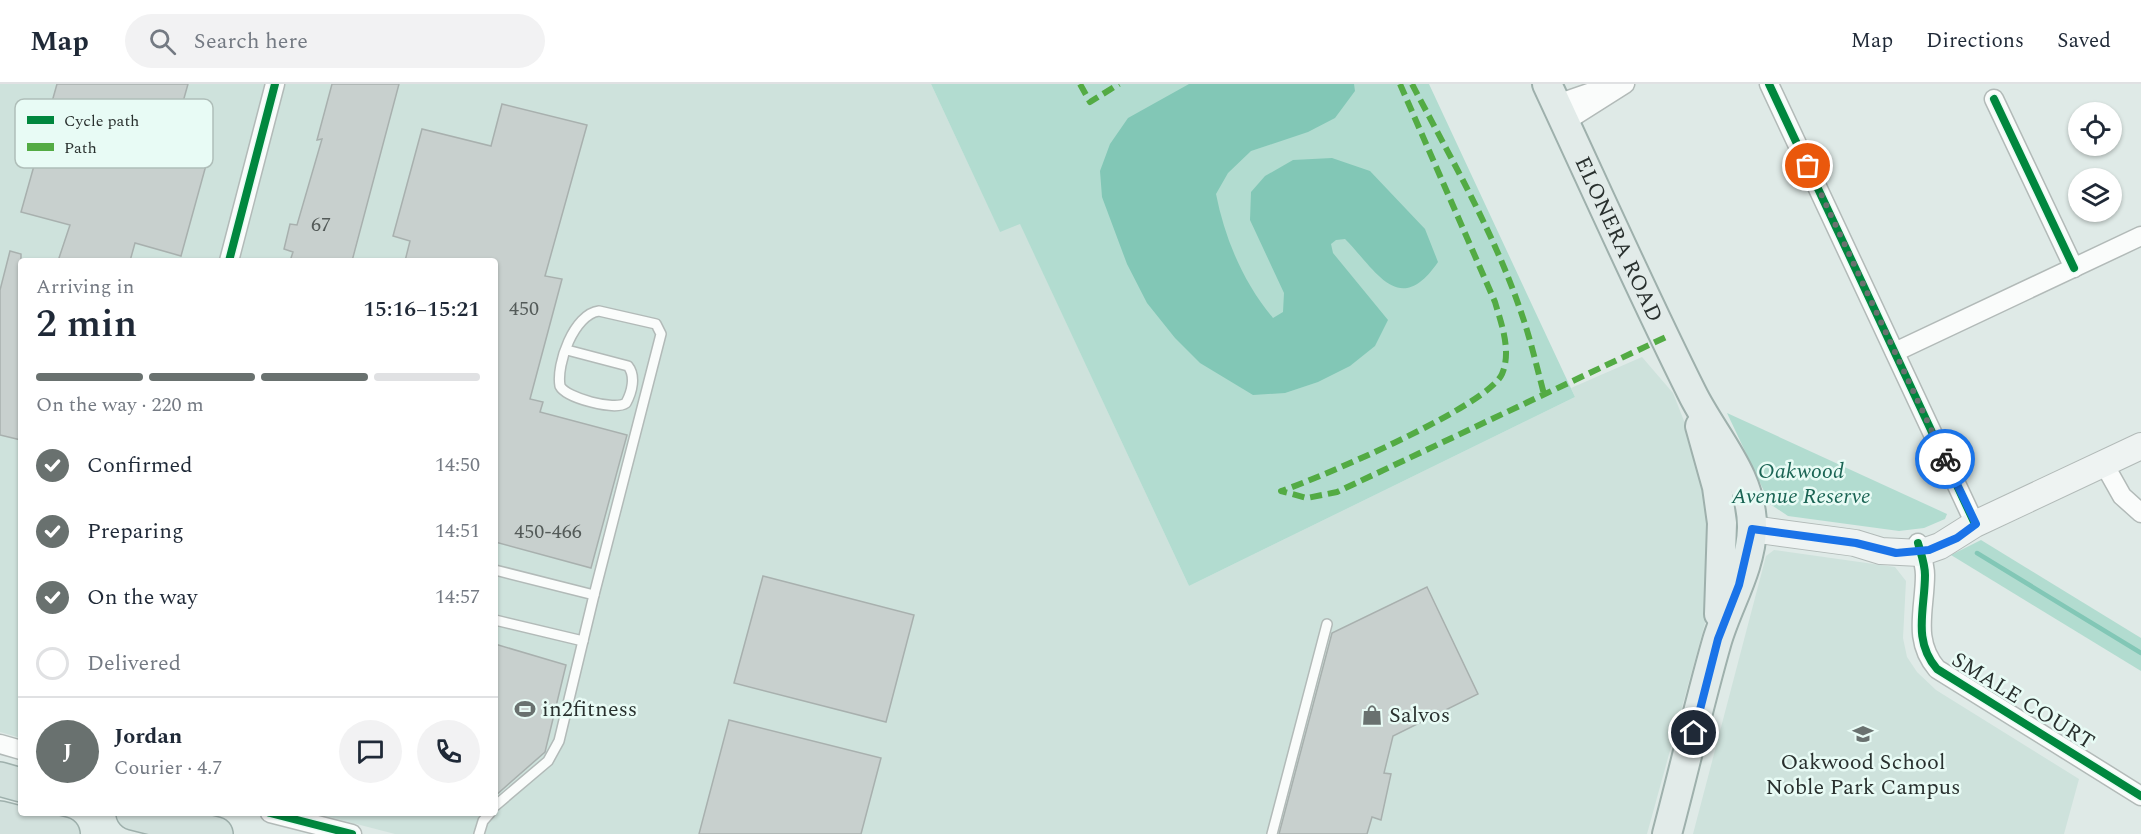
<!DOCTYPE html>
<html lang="en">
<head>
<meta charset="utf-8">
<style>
	:root { --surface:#fff; --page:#f2f2f3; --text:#1f2937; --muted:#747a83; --line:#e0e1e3; --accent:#69716f }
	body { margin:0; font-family:Spectral,serif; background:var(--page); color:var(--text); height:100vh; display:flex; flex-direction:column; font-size:22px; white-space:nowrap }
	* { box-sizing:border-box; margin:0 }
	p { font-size:20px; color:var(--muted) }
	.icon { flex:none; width:33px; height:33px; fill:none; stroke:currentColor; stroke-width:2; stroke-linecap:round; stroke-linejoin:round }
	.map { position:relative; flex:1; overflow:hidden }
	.details { position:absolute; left:18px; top:174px; width:480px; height:558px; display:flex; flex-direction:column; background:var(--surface); border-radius:6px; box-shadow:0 2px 4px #0004 }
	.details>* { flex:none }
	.controls { position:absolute; left:2068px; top:18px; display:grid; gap:12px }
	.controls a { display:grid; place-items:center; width:54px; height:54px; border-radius:50%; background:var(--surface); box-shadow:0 2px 4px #0004; font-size:30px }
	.pin { position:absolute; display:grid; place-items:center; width:51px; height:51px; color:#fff; margin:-26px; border:3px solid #fff; border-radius:50%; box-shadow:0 2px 6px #0007 }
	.courier { position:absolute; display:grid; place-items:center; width:60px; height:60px; margin:-30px; border:4px solid #1a73e8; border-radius:50%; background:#fff; color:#222; box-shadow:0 2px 8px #0007 }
	.headline em { font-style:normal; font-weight:600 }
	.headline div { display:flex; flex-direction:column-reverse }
	.headline { display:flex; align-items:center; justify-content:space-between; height:102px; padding:0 18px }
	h1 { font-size:39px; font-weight:600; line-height:45px }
	.bar { display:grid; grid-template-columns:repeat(4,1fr); gap:9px 6px; align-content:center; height:72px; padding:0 18px }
	.bar i { height:8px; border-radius:4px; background:var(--line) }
	.bar .current { background:var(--accent) }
	.bar p { grid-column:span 4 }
	.line { display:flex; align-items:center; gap:15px; padding:0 18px; border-top:2px solid var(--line) }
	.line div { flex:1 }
	.round { display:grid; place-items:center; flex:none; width:63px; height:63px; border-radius:32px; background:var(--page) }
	ol { padding:0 18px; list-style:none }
	li { display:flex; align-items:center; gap:18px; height:66px }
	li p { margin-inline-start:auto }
	li .icon { padding:6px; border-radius:50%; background:var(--accent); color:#fff; stroke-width:4 }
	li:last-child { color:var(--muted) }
	li i { width:33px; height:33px; border:3px solid var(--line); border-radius:50% }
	header { display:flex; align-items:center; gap:36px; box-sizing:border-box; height:84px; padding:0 30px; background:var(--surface); border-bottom:2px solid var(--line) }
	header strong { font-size:28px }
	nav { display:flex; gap:33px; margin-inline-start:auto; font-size:21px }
	.search { width:420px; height:54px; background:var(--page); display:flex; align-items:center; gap:15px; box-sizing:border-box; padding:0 21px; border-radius:33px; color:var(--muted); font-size:22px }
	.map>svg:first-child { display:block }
	.built { fill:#cee2dc }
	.green { fill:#b2dcd0 }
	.water { fill:#82c7b6 }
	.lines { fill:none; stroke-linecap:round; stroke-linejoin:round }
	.stream { stroke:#82c7b6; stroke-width:4.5 }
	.building { fill:#c8d0ce; stroke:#a8b0ae; stroke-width:1.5 }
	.lane-casing { stroke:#b2bab8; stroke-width:12 }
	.street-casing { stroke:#b2bab8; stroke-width:21 }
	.secondary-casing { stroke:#b2bab8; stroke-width:28 }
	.primary-casing { stroke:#9eb0ac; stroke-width:32 }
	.highway-casing { stroke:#9eb0ac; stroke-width:36 }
	.lane { stroke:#fafcfb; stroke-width:9 }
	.street { stroke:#fafcfb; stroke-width:18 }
	.secondary { stroke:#eef3f2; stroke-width:26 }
	.primary { stroke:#e2ebe9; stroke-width:28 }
	.highway { stroke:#d2e1dd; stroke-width:33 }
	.quiet { stroke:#53ab44; stroke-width:6; stroke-dasharray:12 6; stroke-linecap:butt }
	.cycleway-casing { stroke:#e8fbf5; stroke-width:11 }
	.cycleway { stroke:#00873e; stroke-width:8 }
	.done { stroke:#69716f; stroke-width:6; stroke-dasharray:0 10.8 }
	.route { stroke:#1a73e8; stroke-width:8 }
	.labels { text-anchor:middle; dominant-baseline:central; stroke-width:5; stroke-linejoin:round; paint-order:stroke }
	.number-label { font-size:20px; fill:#535a58 }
	.street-label { font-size:22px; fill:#29302e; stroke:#e8fbf5 }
	.park-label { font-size:22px; font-style:italic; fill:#1a6454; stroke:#e8fbf5 }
	.poi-label { font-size:22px; fill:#29302e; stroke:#e8fbf5; text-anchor:start }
	.key { fill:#e8fbf5; stroke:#afbeb9; stroke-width:1.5 }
	.key-label { font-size:16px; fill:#29302e }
</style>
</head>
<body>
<header>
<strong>Map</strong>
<div class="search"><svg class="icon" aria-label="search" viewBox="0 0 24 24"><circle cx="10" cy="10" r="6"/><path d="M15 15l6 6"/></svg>Search here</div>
<nav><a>Map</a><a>Directions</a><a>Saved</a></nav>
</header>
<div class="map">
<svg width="2141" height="750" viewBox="0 0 2141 750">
	<rect width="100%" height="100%" fill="#dfeae7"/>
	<g class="built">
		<polygon points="0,0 931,0 1000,147 1020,139 1189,502 1575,313 1571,304 1642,273 1673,309 1690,352 1712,437 1712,514 1647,750 395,750 314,729 495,729 495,177 21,177 21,654 0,648"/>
		<polygon points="1774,466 1895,483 1906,497 1903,554 1907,573 1917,588 1936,606 2079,695 2064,750 1693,750 1766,472"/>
	</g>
	<g class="green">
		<polygon points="931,0 1429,0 1575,313 1189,502 1020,140 1000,148"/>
		<polygon points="1727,329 1947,430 1945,435 1924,444 1899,447 1788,432 1770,420"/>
		<polygon points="1981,456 2141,554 2141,587 1951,471"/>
	</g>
	<path class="water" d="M1189 0H1354L1355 7 1335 34 1308 48 1251 67 1228 89 1216 110C1225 155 1243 198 1273 234L1283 228 1284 209 1250 136 1251 108 1265 92 1293 76 1332 74 1370 87 1425 145 1438 178C1399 235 1376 186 1345 155L1336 156 1331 160 1333 169 1388 236 1375 262 1350 282 1318 298 1285 309 1253 311 1200 279 1175 254 1147 219 1127 180 1102 113 1100 87 1110 60 1128 34Z"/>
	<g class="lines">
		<polyline class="stream" points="1977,469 2141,569"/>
	</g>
	<g class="building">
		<polygon points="57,0 188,0 181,25 193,29 183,67 208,74 181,172 135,159 130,177 58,177 70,141 21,128"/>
		<polygon points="332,0 399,0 352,177 290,177 293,168 284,165 290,140 297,141 322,55 317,56"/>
		<polygon points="502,20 587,41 545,192 562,195 530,315 543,318 540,328 627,351 591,484 495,458 495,177 405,177 410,157 393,152 422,45 491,62"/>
		<polygon points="10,167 21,170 21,356 0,351 0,206"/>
		<polygon points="763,492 914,531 886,638 734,599"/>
		<polygon points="1427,503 1478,610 1393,652 1384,689 1391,690 1381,736 1372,733 1367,750 1279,750 1332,549"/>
		<polygon points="495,560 566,581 545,668 495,712"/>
		<polygon points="729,636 881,674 861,750 699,750"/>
	</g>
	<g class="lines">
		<g class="lane-casing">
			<g id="lane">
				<path d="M567 266 628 282C636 292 632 308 626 319 615 327 566 314 560 302 556 280 574 230 599 227L656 240 661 250 594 511"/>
				<polyline points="495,486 594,511 559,657 548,677 495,722"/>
				<polyline points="495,536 583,557"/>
				<polyline points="479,750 483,737 490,729"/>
				<polyline points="1272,750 1327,540"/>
			</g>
		</g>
		<g class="street-casing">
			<g id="street">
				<polyline points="1769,0 1975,440"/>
				<polyline points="1994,15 2074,184"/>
				<polyline points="1557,20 1609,2"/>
				<polyline points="1565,38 1625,0"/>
				<polyline points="229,177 275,0"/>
				<polyline points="1895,268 2141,152"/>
				<polyline points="2104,380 2122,412 2141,429"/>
				<path d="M1918 459C1921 470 1925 480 1925 491 1925 525 1912 556 1937 585L2141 712"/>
				<polyline points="0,660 21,666"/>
				<polyline points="270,729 352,750"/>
			</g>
		</g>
		<g class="secondary-casing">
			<polyline id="secondary" points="1752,445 1855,459 1881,467 1920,469 1940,462 1975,440 2141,362"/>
		</g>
		<g class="primary-casing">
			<g id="primary">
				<path id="s1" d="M1547 0C1595 103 1641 207 1692 309 1713 352 1753 392 1752 444 1751 484 1728 520 1717 557 1699 620 1684 686 1667 750"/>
				<polyline points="1700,342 1717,403 1722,439 1719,530"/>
			</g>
		</g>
		<g class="highway-casing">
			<g id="highway">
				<polyline points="0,695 21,701"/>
				<polyline points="133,729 216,750"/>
				<polyline points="0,734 63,750"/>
			</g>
		</g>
		<use href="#lane" class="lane"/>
		<use href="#street" class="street"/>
		<use href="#secondary" class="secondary"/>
		<use href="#primary" class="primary"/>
		<use href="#highway" class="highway"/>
		<g class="quiet">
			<polyline points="1080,0 1090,18 1119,0"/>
			<path d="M1400 0 1495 218C1501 239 1512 267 1502 290 1488 322 1320 394 1281 407L1307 414 1337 408 1666 253"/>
			<path d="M1412 0C1451 75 1495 150 1522 231 1531 257 1537 284 1544 310"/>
		</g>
		<g class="cycleway-casing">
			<g id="cycleway">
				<polyline points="1769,0 1975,440"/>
				<polyline points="1994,15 2074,184"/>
				<polyline points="229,177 275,0"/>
				<path d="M1918 459C1921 470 1925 480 1925 491 1925 525 1912 556 1937 585L2141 712"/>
				<polyline points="270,729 352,750"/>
			</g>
		</g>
		<use href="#cycleway" class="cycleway"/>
	</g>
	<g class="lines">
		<polyline class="done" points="1808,82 1945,375"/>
		<polyline class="route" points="1694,649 1718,555 1739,501 1752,445 1856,459 1896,469 1929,466 1957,454 1976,440 1945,375"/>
	</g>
	<defs>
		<g id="stadium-bare" transform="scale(1.62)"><path d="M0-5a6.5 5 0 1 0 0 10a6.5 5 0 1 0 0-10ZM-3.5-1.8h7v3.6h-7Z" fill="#69716f" stroke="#e8fbf5" stroke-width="2.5" paint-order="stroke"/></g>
		<g id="shop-bare" transform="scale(1.62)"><path d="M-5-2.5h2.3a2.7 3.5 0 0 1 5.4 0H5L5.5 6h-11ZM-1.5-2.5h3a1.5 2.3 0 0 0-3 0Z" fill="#69716f" stroke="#e8fbf5" stroke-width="2.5" paint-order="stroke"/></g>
		<g id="school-bare" transform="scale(1.62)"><path d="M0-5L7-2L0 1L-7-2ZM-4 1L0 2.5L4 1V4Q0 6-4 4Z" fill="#69716f" stroke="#e8fbf5" stroke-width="2.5" paint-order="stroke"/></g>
	</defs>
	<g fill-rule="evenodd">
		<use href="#stadium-bare" x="525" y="625"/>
		<use href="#shop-bare" x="1372" y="631"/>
		<use href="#school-bare" x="1863" y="650"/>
	</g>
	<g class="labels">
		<g class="number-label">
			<text x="321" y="141">67</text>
			<text x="524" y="225">450</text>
			<text x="548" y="448">450-466</text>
		</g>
		<g class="street-label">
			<text stroke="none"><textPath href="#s1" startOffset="171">ELONERA ROAD</textPath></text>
			<text transform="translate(2023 617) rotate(32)">SMALE COURT</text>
		</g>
		<g class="park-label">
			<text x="1801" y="387">Oakwood<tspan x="1801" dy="25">Avenue Reserve</tspan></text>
		</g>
		<g class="poi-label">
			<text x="542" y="625">in2fitness</text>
			<text x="1389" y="631">Salvos</text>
			<text x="1863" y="678" text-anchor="middle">Oakwood School<tspan x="1863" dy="25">Noble Park Campus</tspan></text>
		</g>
	</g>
	<rect x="15" y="15" width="198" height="69" rx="9" class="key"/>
	<rect x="27" y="32" width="27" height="8" fill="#00873e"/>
	<rect x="27" y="59" width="27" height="8" fill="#53ab44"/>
	<g class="key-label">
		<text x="64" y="42">Cycle path</text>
		<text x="64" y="69">Path</text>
	</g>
</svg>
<div class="controls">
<a><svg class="icon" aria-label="locate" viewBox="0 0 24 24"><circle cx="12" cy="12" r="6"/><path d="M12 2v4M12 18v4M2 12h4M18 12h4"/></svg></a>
<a><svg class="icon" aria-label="layers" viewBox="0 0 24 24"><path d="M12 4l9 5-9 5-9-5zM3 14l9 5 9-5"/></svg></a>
</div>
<div class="pin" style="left:1808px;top:82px;background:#ea580c"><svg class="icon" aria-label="bag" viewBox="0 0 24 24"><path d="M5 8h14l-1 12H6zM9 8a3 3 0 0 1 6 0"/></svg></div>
<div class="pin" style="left:1694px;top:649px;background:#1f2937"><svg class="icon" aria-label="home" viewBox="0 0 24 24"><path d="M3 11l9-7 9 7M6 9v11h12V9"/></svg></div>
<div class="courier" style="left:1945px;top:375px"><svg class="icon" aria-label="bike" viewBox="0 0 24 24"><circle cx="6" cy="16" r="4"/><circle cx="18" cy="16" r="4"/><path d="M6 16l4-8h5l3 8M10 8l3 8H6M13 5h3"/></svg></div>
<section class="details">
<div class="headline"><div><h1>2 min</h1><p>Arriving in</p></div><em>15:16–15:21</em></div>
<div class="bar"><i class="current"></i><i class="current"></i><i class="current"></i><i></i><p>On the way · 220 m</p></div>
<ol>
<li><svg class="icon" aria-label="check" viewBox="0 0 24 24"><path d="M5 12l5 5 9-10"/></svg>Confirmed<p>14:50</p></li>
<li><svg class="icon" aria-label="check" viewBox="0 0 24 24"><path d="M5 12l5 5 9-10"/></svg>Preparing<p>14:51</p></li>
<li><svg class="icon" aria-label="check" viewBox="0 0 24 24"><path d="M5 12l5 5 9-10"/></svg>On the way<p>14:57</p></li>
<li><i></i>Delivered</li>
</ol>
<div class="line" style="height:108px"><b class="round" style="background:var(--accent);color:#fff">J</b><div><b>Jordan</b><p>Courier · 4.7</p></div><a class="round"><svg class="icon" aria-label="chat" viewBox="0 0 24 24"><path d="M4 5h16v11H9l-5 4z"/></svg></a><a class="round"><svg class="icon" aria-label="phone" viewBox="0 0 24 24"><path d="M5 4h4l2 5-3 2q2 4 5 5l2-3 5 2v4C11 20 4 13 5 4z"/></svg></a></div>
</section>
</div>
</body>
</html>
